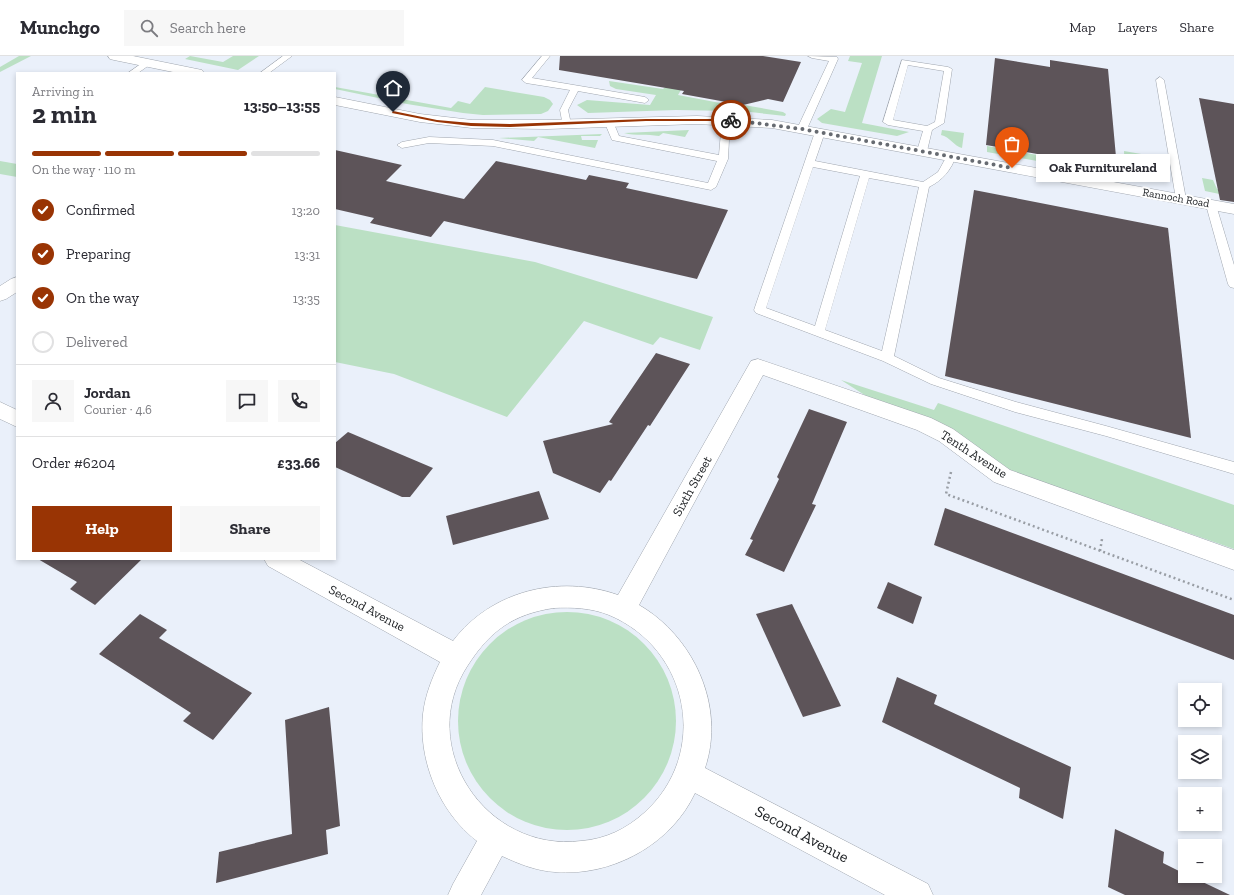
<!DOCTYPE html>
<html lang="en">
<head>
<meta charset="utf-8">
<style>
	:root { --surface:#fff; --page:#f7f7f7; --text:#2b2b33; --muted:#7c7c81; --line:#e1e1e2; --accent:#993404 }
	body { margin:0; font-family:"Zilla Slab",serif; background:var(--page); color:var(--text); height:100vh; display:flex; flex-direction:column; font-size:15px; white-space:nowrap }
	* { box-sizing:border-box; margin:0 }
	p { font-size:13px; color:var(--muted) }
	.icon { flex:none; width:22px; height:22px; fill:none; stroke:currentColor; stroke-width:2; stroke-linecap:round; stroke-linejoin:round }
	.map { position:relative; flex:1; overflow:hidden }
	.side { position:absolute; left:16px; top:16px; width:320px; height:488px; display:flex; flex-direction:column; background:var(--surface); border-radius:0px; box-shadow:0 2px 6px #0003 }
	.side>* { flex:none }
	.tools { position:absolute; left:1178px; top:627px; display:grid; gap:8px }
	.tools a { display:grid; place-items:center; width:44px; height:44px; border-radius:0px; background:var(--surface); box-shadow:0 2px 6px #0003; font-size:20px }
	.pin { position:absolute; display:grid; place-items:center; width:34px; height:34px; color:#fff; margin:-41px -17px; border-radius:50% 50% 50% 0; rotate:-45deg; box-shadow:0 0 4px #0007 }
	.pin .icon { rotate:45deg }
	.courier { position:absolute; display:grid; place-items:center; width:40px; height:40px; margin:-20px; border:3px solid #993404; border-radius:50%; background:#fff; color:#222; box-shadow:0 1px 5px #0007 }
	.bubble { position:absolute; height:28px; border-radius:0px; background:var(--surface); box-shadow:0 2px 6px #0003; font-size:13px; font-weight:700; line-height:28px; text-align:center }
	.head em { font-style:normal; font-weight:700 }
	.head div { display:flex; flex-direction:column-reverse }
	.head { display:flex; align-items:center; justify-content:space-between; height:68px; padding:0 16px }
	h1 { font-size:26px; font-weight:700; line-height:30px }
	.bar { display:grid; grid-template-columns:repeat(4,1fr); gap:6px 4px; align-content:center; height:48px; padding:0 16px }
	.bar i { height:5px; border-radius:3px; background:var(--line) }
	.bar .selected { background:var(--accent) }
	.bar p { grid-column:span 4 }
	.line { display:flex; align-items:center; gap:10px; padding:0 16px; border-top:1px solid var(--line) }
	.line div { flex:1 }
	.round { display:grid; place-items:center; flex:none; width:42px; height:42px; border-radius:0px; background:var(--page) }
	ol { padding:0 16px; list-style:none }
	li { display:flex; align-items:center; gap:12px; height:44px }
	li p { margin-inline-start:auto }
	li .icon { padding:4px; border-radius:50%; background:var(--accent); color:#fff; stroke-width:4 }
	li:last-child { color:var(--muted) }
	li i { width:22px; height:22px; border:2px solid var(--line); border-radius:50% }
	.cta { display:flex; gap:8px; margin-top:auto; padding:8px 16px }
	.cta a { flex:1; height:46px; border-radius:0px; background:var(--accent); color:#fff; font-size:16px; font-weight:700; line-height:46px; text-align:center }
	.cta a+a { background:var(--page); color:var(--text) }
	header { display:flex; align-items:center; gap:24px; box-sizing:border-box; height:56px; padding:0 20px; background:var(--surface); border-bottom:1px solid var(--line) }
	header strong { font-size:19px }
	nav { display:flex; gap:22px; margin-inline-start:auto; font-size:14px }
	.search { width:280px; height:36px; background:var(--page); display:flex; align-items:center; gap:10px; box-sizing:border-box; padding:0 14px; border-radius:0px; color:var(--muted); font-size:15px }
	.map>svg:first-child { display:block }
	.green { fill:#bbe0c4 }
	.building { fill:#5d5459 }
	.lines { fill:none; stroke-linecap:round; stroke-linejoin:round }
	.lane-casing { stroke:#a0a6af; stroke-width:1 }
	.street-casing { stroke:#a0a6af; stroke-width:1 }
	.secondary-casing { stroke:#a0a6af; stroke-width:1 }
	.path { stroke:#999ea5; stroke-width:2.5; stroke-dasharray:2 3; stroke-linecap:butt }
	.lane { fill:#fff; fill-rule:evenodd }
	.street { fill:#fff; fill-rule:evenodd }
	.secondary { fill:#fff; fill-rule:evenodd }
	.tree { fill:#7e9f8f }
	.route { fill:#993404 }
	.done { stroke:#676b71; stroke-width:4; stroke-dasharray:0 7.2 }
	.labels { text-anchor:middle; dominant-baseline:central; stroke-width:4; stroke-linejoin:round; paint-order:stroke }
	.far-street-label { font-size:11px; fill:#212427; stroke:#fff }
	.street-label { font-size:13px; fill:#212427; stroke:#fff }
	.near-street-label { font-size:16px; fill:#212427; stroke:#fff }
</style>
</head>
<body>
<header>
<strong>Munchgo</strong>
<div class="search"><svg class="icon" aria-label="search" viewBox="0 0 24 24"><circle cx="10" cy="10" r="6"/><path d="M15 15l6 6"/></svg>Search here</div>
<nav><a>Map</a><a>Layers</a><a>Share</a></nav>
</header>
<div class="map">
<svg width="1234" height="839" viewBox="0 0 1234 839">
	<rect width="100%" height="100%" fill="#eaf0fa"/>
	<g class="green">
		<polygon points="19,0 31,0 0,16 0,11"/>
		<polygon points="190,0 223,6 233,0 259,0 238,14 185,3"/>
		<polygon points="701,0 678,39 736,50 732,55 676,54 588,57 577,49 587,44 650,49 656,39 616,33 610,30 609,25 663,33"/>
		<polygon points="850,0 882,0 862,67 909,76 897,80 822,67 817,63 831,53 845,56 862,7 848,5"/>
		<polygon points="335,31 451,52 458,45 470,48 485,31 544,41 550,44 553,48 548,55 541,58 483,59 463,57 407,48 335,33"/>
		<polygon points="744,49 783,56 786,58 785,60 741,55"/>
		<path d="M689 74 685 81 663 77 659 80C647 78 636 80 624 77Z"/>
		<path d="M942 74 964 77 962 92C954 90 950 81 941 79Z"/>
		<polygon points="602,78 600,80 581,80 582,84 598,84 595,92 538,81 534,85 499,82"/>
		<polygon points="987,90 1117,113 1117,119 987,96"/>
		<polygon points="1124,95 1147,99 1162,109 1161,120 1148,125 1125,120"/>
		<polygon points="0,105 17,108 17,121 0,118"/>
		<polygon points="1202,122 1213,124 1217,133 1234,136 1234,141 1205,135"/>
		<polygon points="335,169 535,206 713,261 700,294 660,281 653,289 584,265 507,361 394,318 335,306"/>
		<polygon points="841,324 934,354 938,347 1234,449 1234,493 1011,415 874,345"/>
		<circle cx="567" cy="665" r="109"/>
	</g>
	<g class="building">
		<polygon points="560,0 763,0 801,6 783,46 768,43 743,49 682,38 684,35 559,14"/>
		<polygon points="995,2 1050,11 1050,4 1108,13 1117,112 986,89"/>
		<polygon points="1199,42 1234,48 1234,146 1220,144"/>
		<polygon points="335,94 402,109 386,125 464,143 496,105 586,124 589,119 629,127 626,132 728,154 697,223 444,165 431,181 370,167 374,162 335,153"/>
		<polygon points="974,134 1168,172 1191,382 945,320"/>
		<polygon points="656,297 690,308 650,370 648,369 611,425 609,424 600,437 553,417 543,385 613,368 609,366"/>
		<polygon points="809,353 847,366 812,448 816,449 784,516 745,499 753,484 750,483 779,423 777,421"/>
		<polygon points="348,376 433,412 410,441 402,441 335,411 335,387"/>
		<polygon points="539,435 549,463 453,489 446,460"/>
		<polygon points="945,452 1234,559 1234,604 934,489"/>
		<polygon points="38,503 142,503 95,549 70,533 77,526"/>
		<polygon points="888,526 922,541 913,568 877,552"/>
		<polygon points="792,548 841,650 803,661 756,558"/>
		<polygon points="140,558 167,574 159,582 252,637 213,684 183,665 191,657 99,598"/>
		<polygon points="897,621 937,639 934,648 1071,711 1063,763 1019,742 1020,732 882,666"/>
		<polygon points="329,651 340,770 326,774 328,798 216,827 219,796 292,778 285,664"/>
		<polygon points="1115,773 1164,796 1163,807 1185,818 1185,820 1190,820 1230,839 1125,839 1108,831"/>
	</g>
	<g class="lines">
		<g class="lane-casing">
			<g id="lane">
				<polygon points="283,0 292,0 269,17 260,17"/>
				<polygon points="542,0 550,0 532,22 645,41 649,44 645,47 578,35 568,54 571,68 566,71 563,70 560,54 570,34 526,27 522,24"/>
				<polygon points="808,0 837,1 838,3 807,73 802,76 797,73 829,5 812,2"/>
				<path d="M902 4 948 11 952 13 944 67 932 74 927 95 922 98 917 95 923 75 888 69 883 66ZM908 9 944 15 935 66 927 70 893 64Z"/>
				<polygon points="145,5 148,5 152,7 138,17 128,17"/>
				<polygon points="1160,21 1164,24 1186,143 1181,146 1176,143 1156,24"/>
				<polygon points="726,61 730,64 728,103 716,131 711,134 493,90 429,87 402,92 397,89 402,86 429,81 493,84 708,127 717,105 612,84 604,65 606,63 612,63 619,80 719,99 722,64"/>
				<path d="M820 73 825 76 815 105 923 126 938 116 948 98H954L956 100C951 114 943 124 929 131L894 300 939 322 1016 346 1106 370 1234 406V418L1106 380 1015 356 931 328 883 305 756 257 754 254 815 76ZM813 111 860 120 815 270 766 252ZM869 122 919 131 882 295 825 274Z"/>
				<polygon points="1211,146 1216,149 1234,209 1234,232 1230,231 1228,228 1206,149"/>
			</g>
		</g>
		<g class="street-casing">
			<g id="street">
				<polygon points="17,221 17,236 6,243 0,245 0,230 11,223"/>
				<path d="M758 303 931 362 953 373 1010 414 1234 494V514L994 426 939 385 917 374 763 319 639 549C693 580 726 650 705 712L928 828 933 839H885L695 737C671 789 611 821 555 816 537 815 519 808 502 800L481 839H448L453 828 477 785C440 757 418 705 423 658 425 640 432 622 440 606L268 510 264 503H298L453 585C491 535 559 518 618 539L751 305ZM554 552C572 551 592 552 609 559 690 593 710 698 644 757 626 773 606 783 581 785 486 797 414 690 468 609 490 575 513 558 554 552Z"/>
				<polygon points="0,346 17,354 17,371 0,363"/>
			</g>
		</g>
		<g class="secondary-casing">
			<g id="secondary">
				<polygon points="108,0 133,0 197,13 202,14 204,17 178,17 114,4 110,3"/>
				<polygon points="335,41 420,58 472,64 547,64 697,60 772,64 1234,148 1234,158 772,72 697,68 547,73 472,72 420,66 335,49"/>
			</g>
		</g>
		<g class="path">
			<polyline points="951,416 946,438 1234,544"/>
			<polyline points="1100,495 1102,483"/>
		</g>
		<use href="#lane" class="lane"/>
		<use href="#street" class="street"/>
		<use href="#secondary" class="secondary"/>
	</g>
	<circle class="tree" cx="1139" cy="114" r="4"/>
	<polygon class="route" points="393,55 437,64 471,67 510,68 646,63 731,63 733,64 731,65 646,65 510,71 471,70 437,66 392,57"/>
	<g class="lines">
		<polyline class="done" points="731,64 802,73 1012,112"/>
	</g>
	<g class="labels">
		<g class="far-street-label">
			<text transform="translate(1176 142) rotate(10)">Rannoch Road</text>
		</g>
		<g class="street-label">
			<text transform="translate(974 398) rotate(33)">Tenth Avenue</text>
			<text transform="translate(692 430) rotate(-61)">Sixth Street</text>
			<text transform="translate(367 552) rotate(28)">Second Avenue</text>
		</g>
		<g class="near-street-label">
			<text transform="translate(802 778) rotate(28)">Second Avenue</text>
		</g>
	</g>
</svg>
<div class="tools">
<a><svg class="icon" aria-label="locate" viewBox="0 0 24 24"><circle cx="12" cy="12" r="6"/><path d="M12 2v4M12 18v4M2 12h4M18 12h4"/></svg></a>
<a><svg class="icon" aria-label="layers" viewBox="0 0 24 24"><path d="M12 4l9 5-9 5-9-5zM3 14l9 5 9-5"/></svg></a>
<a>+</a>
<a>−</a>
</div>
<div class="pin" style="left:1012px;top:112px;background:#ea580c"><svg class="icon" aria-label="bag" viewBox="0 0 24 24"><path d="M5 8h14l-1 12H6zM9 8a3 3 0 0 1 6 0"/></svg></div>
<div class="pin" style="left:393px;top:56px;background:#1f2937"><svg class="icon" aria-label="home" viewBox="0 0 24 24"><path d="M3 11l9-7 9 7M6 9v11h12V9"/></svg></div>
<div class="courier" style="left:731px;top:64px"><svg class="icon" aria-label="bike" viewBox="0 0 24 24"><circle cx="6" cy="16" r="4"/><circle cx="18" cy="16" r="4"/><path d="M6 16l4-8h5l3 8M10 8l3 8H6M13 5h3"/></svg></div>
<div class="bubble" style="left:1036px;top:98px;width:134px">Oak Furnitureland</div>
<section class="side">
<div class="head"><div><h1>2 min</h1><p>Arriving in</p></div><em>13:50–13:55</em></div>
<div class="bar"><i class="selected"></i><i class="selected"></i><i class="selected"></i><i></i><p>On the way · 110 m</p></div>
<ol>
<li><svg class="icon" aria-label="check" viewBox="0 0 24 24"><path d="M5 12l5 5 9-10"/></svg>Confirmed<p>13:20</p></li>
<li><svg class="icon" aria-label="check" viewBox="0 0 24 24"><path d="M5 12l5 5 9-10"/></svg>Preparing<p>13:31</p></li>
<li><svg class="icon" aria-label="check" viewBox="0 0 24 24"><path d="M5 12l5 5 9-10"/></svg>On the way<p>13:35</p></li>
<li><i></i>Delivered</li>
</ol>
<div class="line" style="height:72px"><a class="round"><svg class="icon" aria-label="person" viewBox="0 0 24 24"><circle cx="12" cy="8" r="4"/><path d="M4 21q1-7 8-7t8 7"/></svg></a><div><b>Jordan</b><p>Courier · 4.6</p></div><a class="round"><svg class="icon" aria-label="chat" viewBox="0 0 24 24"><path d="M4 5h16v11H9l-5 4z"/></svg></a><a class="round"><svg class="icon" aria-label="phone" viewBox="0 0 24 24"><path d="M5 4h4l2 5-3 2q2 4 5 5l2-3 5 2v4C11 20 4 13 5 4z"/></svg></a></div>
<div class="line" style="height:52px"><div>Order #6204</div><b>£33.66</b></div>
<div class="cta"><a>Help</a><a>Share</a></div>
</section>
</div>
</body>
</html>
